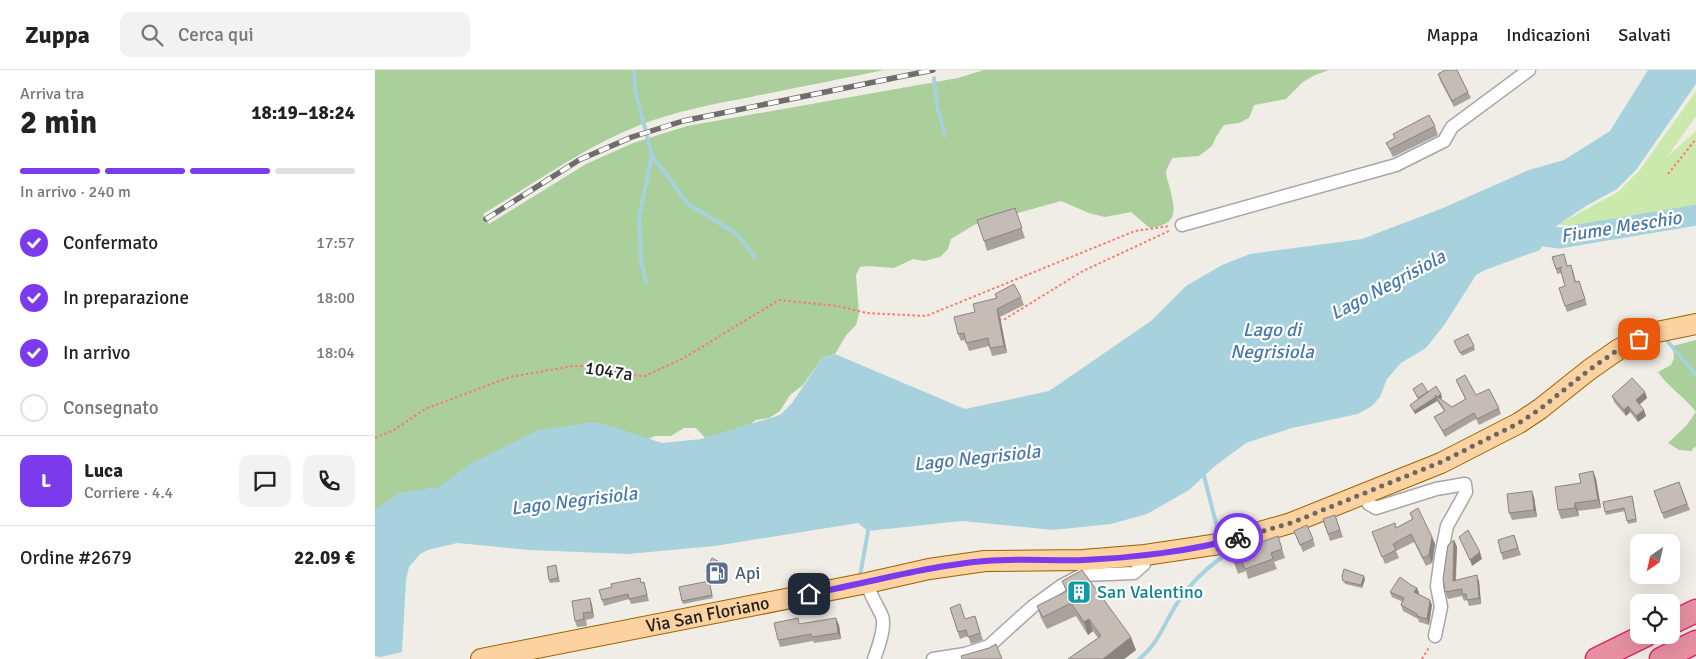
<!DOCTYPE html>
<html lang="it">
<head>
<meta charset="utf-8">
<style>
	:root { --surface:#fff; --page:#f2f2f2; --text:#222; --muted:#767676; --line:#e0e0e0; --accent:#7c3aed }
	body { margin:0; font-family:Signika,sans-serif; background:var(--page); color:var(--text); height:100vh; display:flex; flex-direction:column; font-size:19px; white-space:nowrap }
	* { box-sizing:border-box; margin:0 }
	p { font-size:16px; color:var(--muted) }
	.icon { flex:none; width:28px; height:28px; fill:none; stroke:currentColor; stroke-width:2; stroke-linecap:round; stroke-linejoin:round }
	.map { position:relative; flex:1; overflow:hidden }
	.details { display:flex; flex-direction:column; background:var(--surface); width:375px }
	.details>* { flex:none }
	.needle { width:32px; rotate:214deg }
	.tools { position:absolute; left:1255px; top:464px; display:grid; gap:10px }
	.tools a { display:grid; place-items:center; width:50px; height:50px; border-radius:10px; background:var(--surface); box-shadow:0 5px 20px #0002; font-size:25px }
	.pin { position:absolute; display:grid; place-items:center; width:42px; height:42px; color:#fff; margin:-21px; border-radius:10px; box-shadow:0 2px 8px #0006 }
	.courier { position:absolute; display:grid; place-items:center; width:50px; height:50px; margin:-25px; border:4px solid #7c3aed; border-radius:50%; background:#fff; color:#222; box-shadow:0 1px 6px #0007 }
	.overview em { font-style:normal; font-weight:700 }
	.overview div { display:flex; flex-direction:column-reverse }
	.overview { display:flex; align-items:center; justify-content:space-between; height:85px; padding:0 20px }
	h1 { font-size:32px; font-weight:700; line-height:38px }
	.bar { display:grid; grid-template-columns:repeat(4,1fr); gap:8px 5px; align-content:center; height:60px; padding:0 20px }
	.bar i { height:6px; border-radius:4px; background:var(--line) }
	.bar .current { background:var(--accent) }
	.bar p { grid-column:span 4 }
	.line { display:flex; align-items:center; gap:12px; padding:0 20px; border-top:1px solid var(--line) }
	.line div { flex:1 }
	.round { display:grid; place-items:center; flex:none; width:52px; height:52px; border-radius:10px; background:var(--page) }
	ol { padding:0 20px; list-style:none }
	li { display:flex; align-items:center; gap:15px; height:55px }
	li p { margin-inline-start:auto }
	li .icon { padding:5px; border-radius:50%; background:var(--accent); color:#fff; stroke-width:4 }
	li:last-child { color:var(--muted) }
	li i { width:28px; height:28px; border:2px solid var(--line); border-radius:50% }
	header { display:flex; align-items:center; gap:30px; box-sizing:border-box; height:70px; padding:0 25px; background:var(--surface); border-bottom:1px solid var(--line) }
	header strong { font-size:24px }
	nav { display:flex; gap:28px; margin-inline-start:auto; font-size:18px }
	.search { width:350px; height:45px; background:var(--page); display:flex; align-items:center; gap:12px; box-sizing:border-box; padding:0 18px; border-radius:10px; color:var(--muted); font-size:19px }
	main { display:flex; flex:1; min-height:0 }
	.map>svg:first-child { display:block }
	.grass { fill:#cce9ad }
	.forest { fill:#abcf9b }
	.water { fill:#a7d2dd }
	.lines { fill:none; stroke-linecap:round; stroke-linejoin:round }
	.stream { stroke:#a7d2dd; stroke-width:4 }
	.river { stroke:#a7d2dd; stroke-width:21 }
	.minor-casing { stroke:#a7a7a7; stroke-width:15 }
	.primary-casing { stroke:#9a6401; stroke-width:22 }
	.motorway-casing { stroke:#da2768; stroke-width:25 }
	.path { stroke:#f97a6e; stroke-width:2; stroke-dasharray:2.5 2.5; stroke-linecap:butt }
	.minor { stroke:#fff; stroke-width:12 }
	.primary { stroke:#fbd2a0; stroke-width:20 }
	.motorway { stroke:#e68fa1; stroke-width:22 }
	.rail-casing { stroke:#6e6e6e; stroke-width:5.5 }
	.rail { stroke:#fff; stroke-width:4; stroke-dasharray:11; stroke-linecap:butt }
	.wall { fill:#a9a29c }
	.shaded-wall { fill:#8a847f }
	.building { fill:#c5bcb5; stroke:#8a847f }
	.done { stroke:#696865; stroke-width:5; stroke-dasharray:0 9 }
	.route { stroke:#7c3aed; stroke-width:6 }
	.labels { text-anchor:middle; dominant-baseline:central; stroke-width:4.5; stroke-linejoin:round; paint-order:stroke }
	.street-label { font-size:18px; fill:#202020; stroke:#fff }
	.service-label { font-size:18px; fill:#4e5e75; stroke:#fff; text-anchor:start }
	.culture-label { font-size:18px; fill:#0d838f; stroke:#fff; text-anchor:start }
	.water-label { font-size:19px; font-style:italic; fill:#497aa7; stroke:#fff }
</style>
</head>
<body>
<header>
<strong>Zuppa</strong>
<div class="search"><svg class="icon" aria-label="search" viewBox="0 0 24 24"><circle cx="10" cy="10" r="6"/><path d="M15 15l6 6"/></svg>Cerca qui</div>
<nav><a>Mappa</a><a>Indicazioni</a><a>Salvati</a></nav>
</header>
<main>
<section class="details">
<div class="overview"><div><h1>2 min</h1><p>Arriva tra</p></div><em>18:19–18:24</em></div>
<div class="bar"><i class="current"></i><i class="current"></i><i class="current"></i><i></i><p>In arrivo · 240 m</p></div>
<ol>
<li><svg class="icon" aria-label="check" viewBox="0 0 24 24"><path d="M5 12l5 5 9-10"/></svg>Confermato<p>17:57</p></li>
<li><svg class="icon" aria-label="check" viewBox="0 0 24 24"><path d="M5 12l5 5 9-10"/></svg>In preparazione<p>18:00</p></li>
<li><svg class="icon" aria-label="check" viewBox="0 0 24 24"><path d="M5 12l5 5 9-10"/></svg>In arrivo<p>18:04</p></li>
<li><i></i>Consegnato</li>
</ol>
<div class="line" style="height:90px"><b class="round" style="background:var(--accent);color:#fff">L</b><div><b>Luca</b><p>Corriere · 4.4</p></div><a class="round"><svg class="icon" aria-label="chat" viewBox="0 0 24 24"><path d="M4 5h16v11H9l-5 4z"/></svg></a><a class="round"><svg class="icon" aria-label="phone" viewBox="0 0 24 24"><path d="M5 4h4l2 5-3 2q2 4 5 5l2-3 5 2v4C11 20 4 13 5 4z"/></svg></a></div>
<div class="line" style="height:65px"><div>Ordine #2679</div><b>22.09 €</b></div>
</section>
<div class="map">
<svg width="1321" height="589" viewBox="0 0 1321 589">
	<rect width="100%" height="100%" fill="#f0ede6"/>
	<polygon class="grass" points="1321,21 1321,46 1292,87 1321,61 1321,139 1205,159 1184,154 1243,122 1264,101"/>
	<g class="forest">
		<path d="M0 0H509C465 9 420 18 376 27 339 34 301 41 265 55 209 77 160 113 108 144L114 154 211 94 258 73 312 56 583 8 609 0H954L940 5 928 12 911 29 879 35 874 48 864 53 849 55 841 67 837 76 824 86 797 88C795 93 791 99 791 103 791 106 793 111 794 115 800 139 805 154 775 158L756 142 730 147 714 143 686 131 599 155 576 169 573 179 565 187 549 191 538 189 519 198 494 196 485 197 481 205 484 244 481 255 472 264 460 284 447 288 428 315 415 325 405 341 394 348 381 350 366 361 333 371 321 358H309L296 366H280L267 372 0 448Z"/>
		<path d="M1321 270V377L1318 378 1317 381 1304 380 1293 373 1311 356 1321 342C1310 327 1294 318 1283 302L1296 295 1299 288 1298 276Z"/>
	</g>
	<polygon class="water" points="1273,0 1321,0 1321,14 1261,100 1242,119 1211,136 1174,161 1165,180 1110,200 1101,205 1070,254 1051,278 1026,293 1012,309 1005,327 997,336 983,344 917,358 871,373 840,396 814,420 772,444 736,454 678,460 587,451 493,461 483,453 340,476 253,484 155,480 82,473 53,480 45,484 34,497 31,510 27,582 6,587 0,586 0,440 24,423 64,417 97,393 163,360 219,352 242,358 287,373 326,369 405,345 417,333 447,288 460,284 590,339 674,321 776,251 811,216 847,195 875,184 987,169 1068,138 1154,100 1189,90 1235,61"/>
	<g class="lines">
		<g class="stream">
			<polyline points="259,0 260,20 277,85 264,148 266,189 271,212"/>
			<polyline points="559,8 562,36 570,65"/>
			<polyline points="277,85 312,133 363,165 380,187"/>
			<polyline points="1289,267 1321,305"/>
			<polyline points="829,406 845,469"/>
			<polyline points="485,506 493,461"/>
			<path d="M764 589C783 575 790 551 803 532 815 514 829 500 846 488L848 480"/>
		</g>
		<polyline class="river" points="1157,143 1169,166 1185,168 1321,145"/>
		<g class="minor-casing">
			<g id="minor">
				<polyline points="807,155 1021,95 1069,71 1077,57 1154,0"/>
				<polyline points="987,424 994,434 1001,438 1061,419 1090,414 1091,422 1072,456 1066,486 1062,516 1066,537 1060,566"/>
				<path d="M492 513C495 525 502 535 507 546 511 557 503 578 499 589"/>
				<polyline points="558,589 590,584 614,576 657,537 686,516 707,505 759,503 769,494 770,485"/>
			</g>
		</g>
		<g class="primary-casing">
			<g id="primary">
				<path id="s1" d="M106 589 492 513 554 499 610 491 708 490 770 485 844 474 916 453 1066 393 1144 353 1165 339 1214 300 1244 279 1264 269 1282 262 1321 254"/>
			</g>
		</g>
		<g class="motorway-casing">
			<g id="motorway">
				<polyline points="1296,553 1321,541"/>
				<polyline points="1222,589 1271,565"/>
				<polyline points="1286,589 1321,572"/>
			</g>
		</g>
		<g class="path">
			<polyline points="1293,104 1321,69"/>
			<polyline points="624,250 630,249 708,201 796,160"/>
			<polyline points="0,368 19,360 50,339 135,307 198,296 222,296 247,304 270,306 307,289 404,230 462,236 492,243 551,246 760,161 795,156"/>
			<polyline points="1047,589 1055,576"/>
		</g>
		<use href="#minor" class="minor"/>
		<use href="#primary" class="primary"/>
		<use href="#motorway" class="motorway"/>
		<g class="rail-casing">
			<polyline id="rail" points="111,149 204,90 257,67 308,51 558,0"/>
		</g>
		<use href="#rail" class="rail"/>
	</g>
	<g class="wall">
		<polygon points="1068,0 1082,0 1096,28 1079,37 1065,10 1063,4 1069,1"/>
		<polygon points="1060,56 1063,65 1018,87 1011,73 1020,69 1018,64"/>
		<polygon points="640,138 650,168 612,181 609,171"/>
		<polygon points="1189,184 1192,196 1198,200 1201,212 1204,211 1212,235 1192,242 1184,218 1190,216 1186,203 1182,204 1181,199"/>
		<polygon points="620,224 646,227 649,235 625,247 632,283 617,286 614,276 594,281 590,270 586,271 583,264 600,242 621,228"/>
		<polygon points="1081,274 1099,276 1100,280 1087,286"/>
		<polygon points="1081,310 1101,325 1124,338 1126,344 1104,355 1101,349 1070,367 1062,352 1059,347 1069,341 1062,331 1040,344 1035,335 1043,329 1038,319 1066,324 1067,328 1065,329 1077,337 1090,329"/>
		<polygon points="1270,322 1272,328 1264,334 1271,346 1263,352 1255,342 1251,346 1239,332 1237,326"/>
		<polygon points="1218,401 1221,409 1226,438 1203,441 1204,446 1186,449 1183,440"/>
		<polygon points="1304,412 1315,440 1289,449 1279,421"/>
		<polygon points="1159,427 1162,447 1137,450 1134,443"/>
		<polygon points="1258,430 1262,452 1253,454 1250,441 1231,445 1230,442"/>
		<polygon points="1035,443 1057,467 1060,474 1057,493 1051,496 1039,472 1021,481 1024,488 1010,494 997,462 1021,458 1037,449"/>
		<polygon points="960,445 968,467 955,471 948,449"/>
		<polygon points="919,461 938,469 940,476 928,482"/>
		<polygon points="1139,465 1146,485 1128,490 1126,483"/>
		<polygon points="903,466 910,488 899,492 902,499 873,509 871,501 863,504 856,483"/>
		<polygon points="1079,470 1082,477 1081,510 1104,511 1106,534 1094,536 1092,530 1089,531 1087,526 1073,529 1070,522"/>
		<polygon points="352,496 353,499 345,513 331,505 330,501"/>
		<polygon points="182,499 185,512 175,513 174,510"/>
		<polygon points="967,506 990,509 987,518 970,514"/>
		<polygon points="265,508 266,513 269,512 274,531 256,534 254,529 229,536 227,530 237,517"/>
		<polygon points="334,511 338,528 308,534 307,531"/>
		<polygon points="687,511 761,580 749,589 693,589 723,568 718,561 713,565 701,546 672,559 666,548 662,536 691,521"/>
		<polygon points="1036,515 1042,518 1044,523 1044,524 1057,535 1054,555 1044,552 1043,549 1028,541 1026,535 1028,532 1017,527 1015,522"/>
		<polygon points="215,528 217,535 219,548 211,550 212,556 202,557 200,551"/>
		<polygon points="575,538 590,549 600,546 608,570 596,574 593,566 585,569"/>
		<polygon points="425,554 464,555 466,569 439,573 438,571 405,577 403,570"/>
	</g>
	<g class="shaded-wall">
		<polygon points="622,239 625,247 632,283 629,276"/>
		<polygon points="1270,322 1272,328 1263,336 1261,330"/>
		<polygon points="1066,324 1067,328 1063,330 1061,327"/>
		<polygon points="1061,327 1062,331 1040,344 1039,341"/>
		<polygon points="1253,336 1255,342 1251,346 1249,340"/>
		<polygon points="1269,340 1271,346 1263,352 1261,346"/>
		<polygon points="1218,401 1221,409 1226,438 1223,430"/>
		<polygon points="1157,421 1159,427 1162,447 1159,440"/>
		<polygon points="1200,433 1203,441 1204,446 1200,438"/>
		<polygon points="1057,467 1060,474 1057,493 1054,485"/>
		<polygon points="1079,470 1082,477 1080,517 1078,511"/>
		<polygon points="1105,482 1107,489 1097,496 1095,490"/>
		<polygon points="352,496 353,499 345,513 344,510"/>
		<polygon points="1102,505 1104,511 1106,534 1104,528"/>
		<polygon points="989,506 990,509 987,518 986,515"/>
		<polygon points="1042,518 1044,523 1041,528 1039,522"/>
		<polygon points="215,528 217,535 219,548 217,542"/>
		<polygon points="1055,530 1057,535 1054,555 1052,549"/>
		<polygon points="461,548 464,555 466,569 463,563"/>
		<polygon points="714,549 718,561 713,565 709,552"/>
		<polygon points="756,567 761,580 749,589 728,589"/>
	</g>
	<g class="building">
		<polygon points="1070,0 1082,0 1093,22 1077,31 1063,4"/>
		<polygon points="1054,45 1060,56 1015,79 1011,73 1020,68 1018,64"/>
		<polygon points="640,138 647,158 609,171 602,150"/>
		<polygon points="1189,184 1192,196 1196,195 1200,212 1204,211 1210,229 1190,236 1184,218 1190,216 1185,198 1187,197 1181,199 1177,187"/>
		<polygon points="639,214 646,227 622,239 629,276 615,278 613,268 591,273 589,263 583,264 579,247 600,242 598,234 622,228 620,224"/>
		<polygon points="1093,264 1099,276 1085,283 1079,271"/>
		<polygon points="1090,305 1101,325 1114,319 1124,338 1102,349 1099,343 1068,361 1059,347 1070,341 1060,325 1077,337 1091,329 1081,310"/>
		<polygon points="1257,308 1270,322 1261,330 1269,340 1261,346 1253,336 1249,340 1237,326"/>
		<polygon points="1047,313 1053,322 1061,316 1066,324 1062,327 1060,325 1061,327 1039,341 1035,335 1053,322 1043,328 1038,319"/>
		<polygon points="1218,401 1223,430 1200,433 1200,438 1183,440 1180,417 1206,413 1204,404"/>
		<polygon points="1304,412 1312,434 1287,443 1279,421"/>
		<polygon points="1157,421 1159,440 1134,443 1132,424"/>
		<polygon points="1257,426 1261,449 1252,451 1249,438 1230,442 1228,432"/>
		<polygon points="1043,438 1057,467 1054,485 1048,488 1036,464 1018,474 1021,480 1007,487 997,462 1020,453 1021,458 1038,449 1035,443"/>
		<polygon points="960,445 965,460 953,464 948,449"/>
		<polygon points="932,455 938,469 925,475 919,461"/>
		<polygon points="1093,460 1105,482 1095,490 1084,467"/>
		<polygon points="1139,465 1143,478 1126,483 1123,470"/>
		<polygon points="903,466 907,479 896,483 898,489 870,499 867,492 860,494 856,483"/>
		<polygon points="1079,470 1078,511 1102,505 1104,528 1092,530 1091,524 1087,524 1087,519 1070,522 1068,509 1072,481 1073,475"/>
		<polygon points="337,488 352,496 344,510 330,501"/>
		<polygon points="181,495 183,508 174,510 172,497"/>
		<polygon points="969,499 989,506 986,515 968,511 967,506"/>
		<polygon points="707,500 756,567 728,589 693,589 726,566 714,549 709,552 696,533 668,547 662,536 692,521 687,511"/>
		<polygon points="1025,507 1036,515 1042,518 1039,522 1055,530 1052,549 1042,546 1042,544 1026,535 1029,528 1015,522"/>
		<polygon points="265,508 266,513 269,512 272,525 254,529 253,524 227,530 224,520 237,517 236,514"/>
		<polygon points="334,511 337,525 307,531 304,517"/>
		<polygon points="215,528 217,542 208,543 209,549 200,551 197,531"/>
		<polygon points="585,534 590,549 600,546 605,563 593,567 591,560 583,562 575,538"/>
		<polygon points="423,548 424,554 461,548 463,563 437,567 436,564 403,570 399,553"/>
		<polygon points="621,574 627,589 587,589 586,586 614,578"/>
	</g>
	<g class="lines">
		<polyline class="done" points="863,468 916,453 1066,392 1144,353 1165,339 1214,300 1244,279 1264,269"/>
		<path class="route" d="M434 524C493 513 551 496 610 491 643 488 676 491 709 490 757 488 817 481 863 468"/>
	</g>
	<defs>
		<g id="fuel-square" transform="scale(1.25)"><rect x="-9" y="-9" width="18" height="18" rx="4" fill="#5c6f8a" stroke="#fff"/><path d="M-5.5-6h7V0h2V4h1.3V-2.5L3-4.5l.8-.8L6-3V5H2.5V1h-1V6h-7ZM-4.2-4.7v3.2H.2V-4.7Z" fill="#fff"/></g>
		<g id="building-square" transform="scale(1.25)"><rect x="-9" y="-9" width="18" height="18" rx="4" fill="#0f9aa8" stroke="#fff"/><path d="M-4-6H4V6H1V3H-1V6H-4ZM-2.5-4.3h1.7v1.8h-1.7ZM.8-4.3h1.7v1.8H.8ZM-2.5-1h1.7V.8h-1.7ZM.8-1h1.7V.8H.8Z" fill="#fff"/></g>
	</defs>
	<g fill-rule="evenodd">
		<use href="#fuel-square" x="342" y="503"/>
		<use href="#building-square" x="704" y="522"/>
	</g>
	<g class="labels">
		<g class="street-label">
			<text transform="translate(234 301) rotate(9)">1047a</text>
			<text stroke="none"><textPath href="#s1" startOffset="231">Via San Floriano</textPath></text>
		</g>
		<g class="service-label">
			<text x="360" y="503">Api</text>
		</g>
		<g class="culture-label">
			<text x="722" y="522">San Valentino</text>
		</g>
		<g class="water-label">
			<text transform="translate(1246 157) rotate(-9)">Fiume Meschio</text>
			<text transform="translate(1013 215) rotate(-28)">Lago Negrisiola</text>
			<text x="897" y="260">Lago di<tspan x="897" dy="22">Negrisiola</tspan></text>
			<text transform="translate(602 388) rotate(-6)">Lago Negrisiola</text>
			<text transform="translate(199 431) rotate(-7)">Lago Negrisiola</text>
		</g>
	</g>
</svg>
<div class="tools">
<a><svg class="needle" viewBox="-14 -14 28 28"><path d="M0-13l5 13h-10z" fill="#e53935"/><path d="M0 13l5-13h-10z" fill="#767676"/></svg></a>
<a><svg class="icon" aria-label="locate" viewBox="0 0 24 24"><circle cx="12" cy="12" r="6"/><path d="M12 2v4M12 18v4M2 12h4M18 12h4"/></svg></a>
</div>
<div class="pin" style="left:1264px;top:269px;background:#ea580c"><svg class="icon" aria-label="bag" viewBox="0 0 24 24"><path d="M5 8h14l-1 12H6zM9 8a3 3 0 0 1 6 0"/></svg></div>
<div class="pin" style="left:434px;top:524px;background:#1f2937"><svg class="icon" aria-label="home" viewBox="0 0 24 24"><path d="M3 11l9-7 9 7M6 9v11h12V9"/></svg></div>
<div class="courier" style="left:863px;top:468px"><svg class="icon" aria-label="bike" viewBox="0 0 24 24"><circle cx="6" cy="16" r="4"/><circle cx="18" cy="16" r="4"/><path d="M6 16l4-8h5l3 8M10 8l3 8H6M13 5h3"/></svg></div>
</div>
</main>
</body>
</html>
